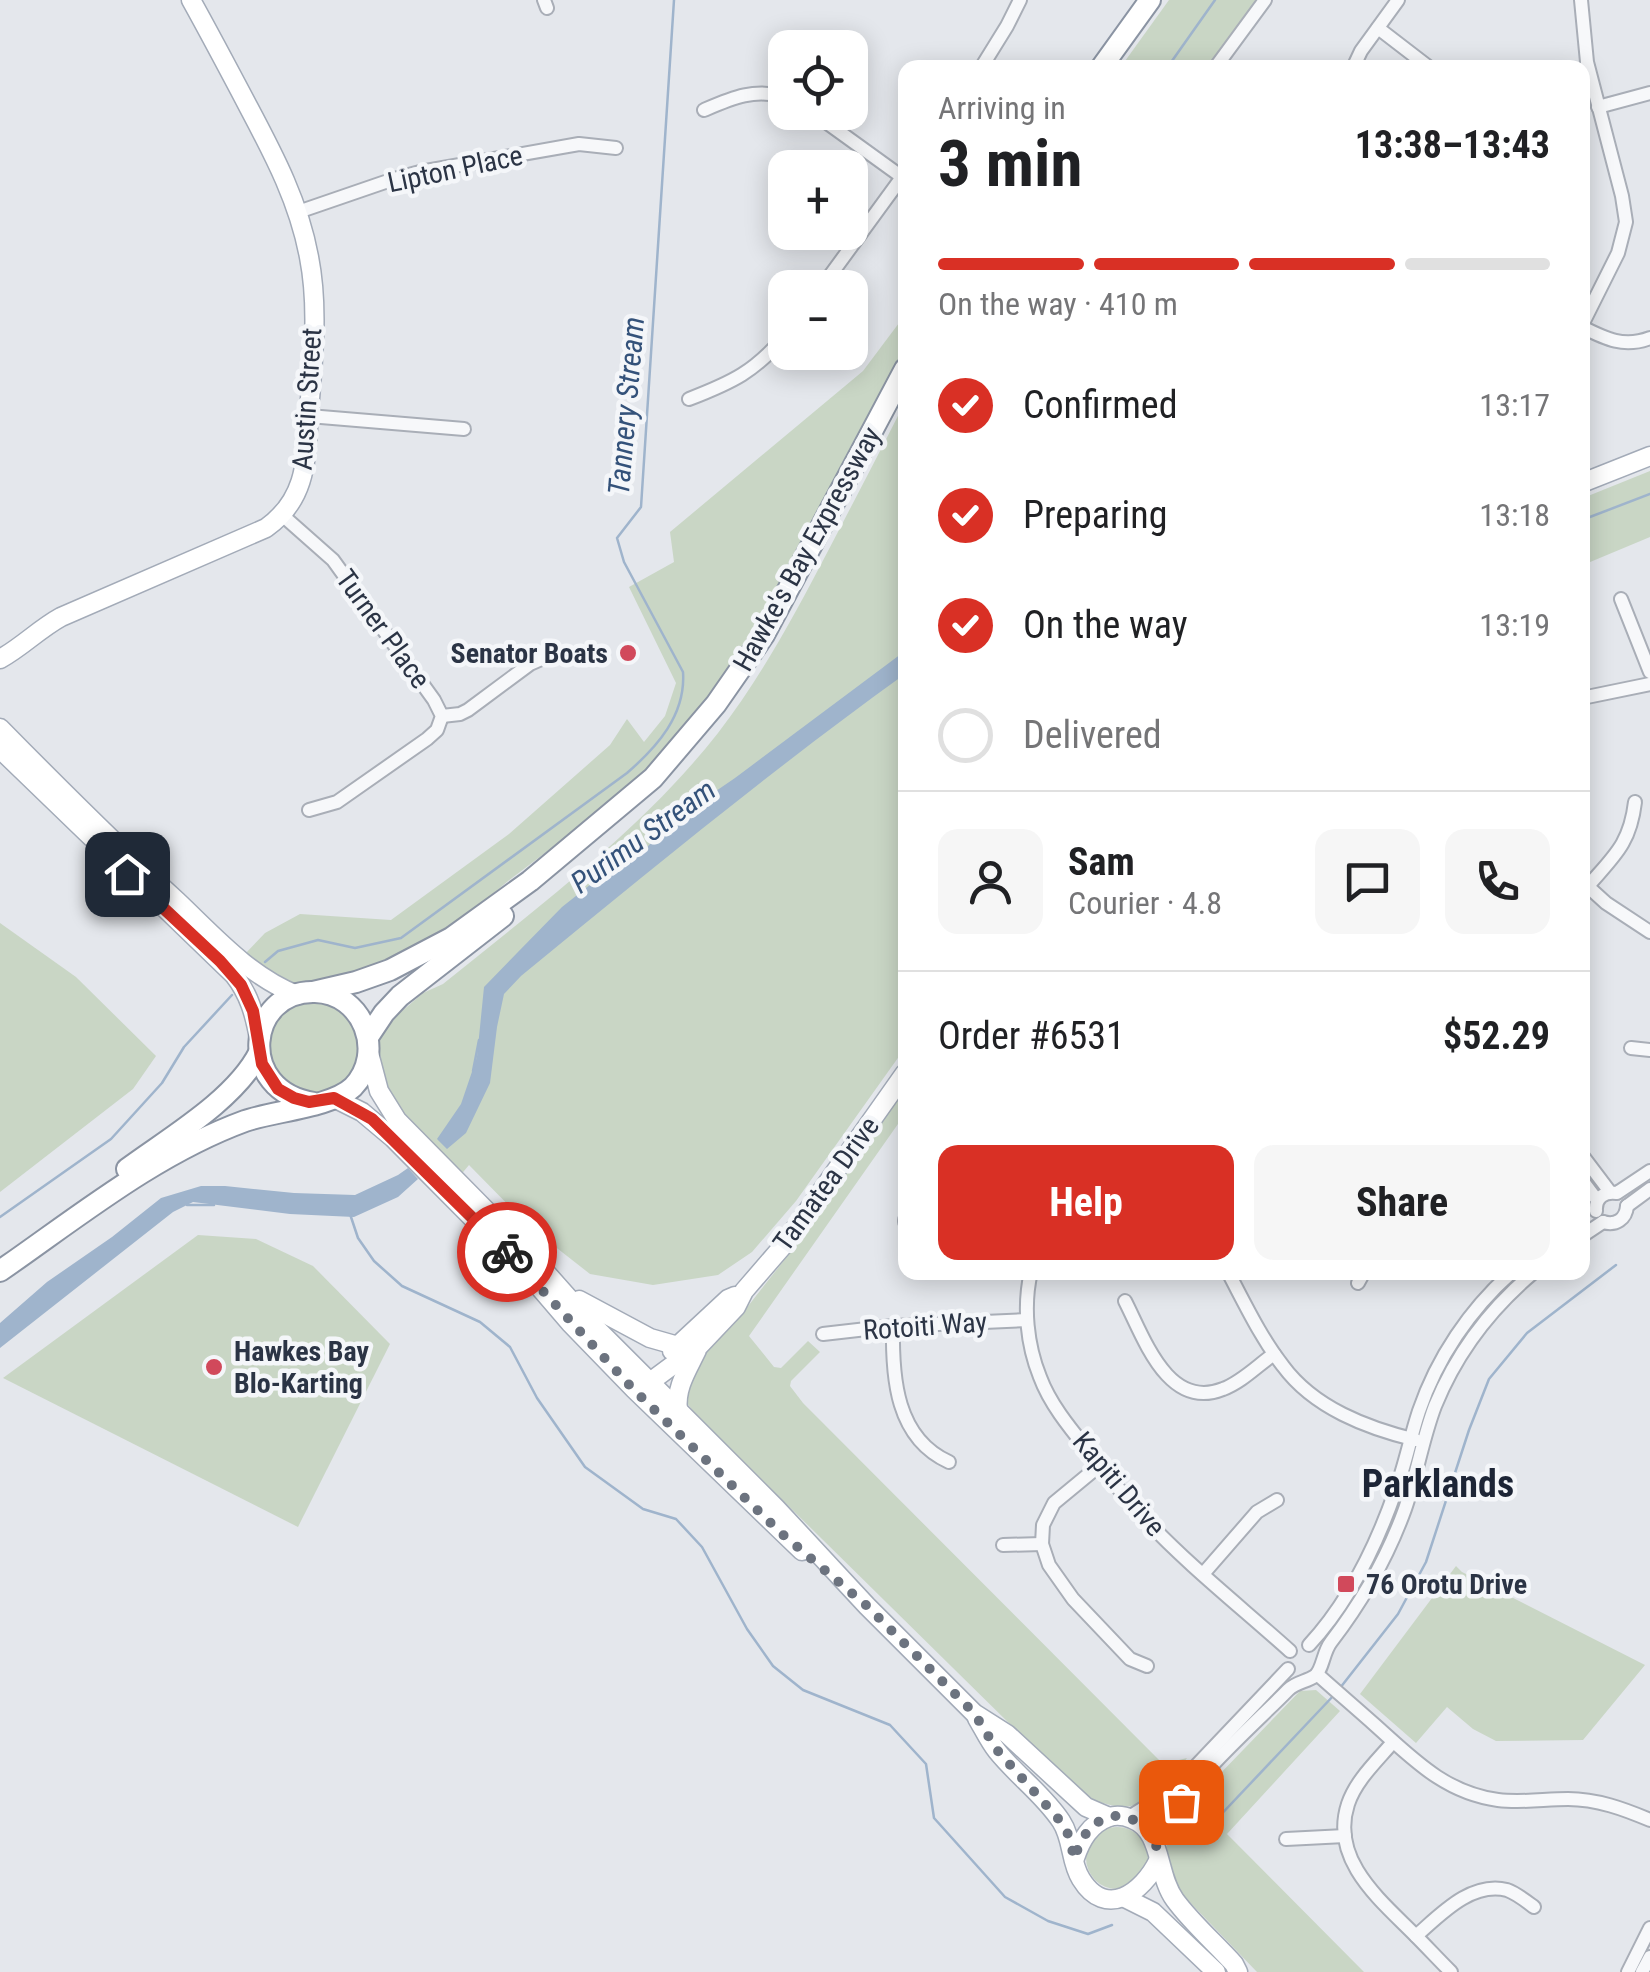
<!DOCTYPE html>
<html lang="en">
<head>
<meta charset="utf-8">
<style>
	:root { --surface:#fff; --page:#f6f6f6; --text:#202124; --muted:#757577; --line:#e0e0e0; --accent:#d93025 }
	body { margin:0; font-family:"Roboto Condensed",sans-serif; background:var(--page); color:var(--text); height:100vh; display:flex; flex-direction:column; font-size:38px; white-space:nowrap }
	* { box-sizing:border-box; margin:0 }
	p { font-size:32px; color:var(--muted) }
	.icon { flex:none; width:55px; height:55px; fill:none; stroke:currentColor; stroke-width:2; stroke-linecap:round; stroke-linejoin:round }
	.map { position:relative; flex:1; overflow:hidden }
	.sheet { position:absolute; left:898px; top:60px; width:692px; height:1220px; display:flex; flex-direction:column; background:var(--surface); border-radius:20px; box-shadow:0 5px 25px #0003 }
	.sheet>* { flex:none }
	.buttons { position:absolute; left:768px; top:30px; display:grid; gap:20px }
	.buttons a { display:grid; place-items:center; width:100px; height:100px; border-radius:20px; background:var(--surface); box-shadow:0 5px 25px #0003; font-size:50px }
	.pin { position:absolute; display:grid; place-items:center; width:85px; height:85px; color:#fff; margin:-42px; border-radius:20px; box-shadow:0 5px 15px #0006 }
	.courier { position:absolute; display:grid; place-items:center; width:100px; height:100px; margin:-50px; border:8px solid #d93025; border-radius:50%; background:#fff; color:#222; box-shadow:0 2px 12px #0007 }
	.summary em { font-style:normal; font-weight:700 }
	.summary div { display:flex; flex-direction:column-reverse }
	.summary { display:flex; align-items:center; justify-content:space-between; height:170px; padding:0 40px }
	h1 { font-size:65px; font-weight:700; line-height:75px }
	.bar { display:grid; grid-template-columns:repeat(4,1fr); gap:15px 10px; align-content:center; height:120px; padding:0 40px }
	.bar i { height:12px; border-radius:8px; background:var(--line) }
	.bar .on { background:var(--accent) }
	.bar p { grid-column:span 4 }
	.line { display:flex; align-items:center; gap:25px; padding:0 40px; border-top:2px solid var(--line) }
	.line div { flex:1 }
	.round { display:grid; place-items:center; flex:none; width:105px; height:105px; border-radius:20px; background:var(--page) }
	ol { padding:0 40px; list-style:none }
	li { display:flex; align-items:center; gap:30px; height:110px }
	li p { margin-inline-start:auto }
	li .icon { padding:10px; border-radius:50%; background:var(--accent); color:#fff; stroke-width:4 }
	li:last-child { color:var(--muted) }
	li i { width:55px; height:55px; border:5px solid var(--line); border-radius:50% }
	.primary-button { display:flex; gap:20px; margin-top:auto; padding:20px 40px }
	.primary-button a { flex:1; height:115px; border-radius:20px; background:var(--accent); color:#fff; font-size:40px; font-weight:700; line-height:115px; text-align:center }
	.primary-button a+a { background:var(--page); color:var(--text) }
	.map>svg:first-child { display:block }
	.green { fill:#c9d6c5 }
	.water { fill:#9fb4cc }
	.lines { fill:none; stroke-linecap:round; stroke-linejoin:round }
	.stream { stroke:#9fb4cc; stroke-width:2.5 }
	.minor-casing { stroke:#a9aeb7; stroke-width:16 }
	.major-casing { stroke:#a3abb8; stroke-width:21 }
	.highway-casing { stroke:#8b94a3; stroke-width:24 }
	.minor { stroke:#f7f8fa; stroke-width:12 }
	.major { stroke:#fff; stroke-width:18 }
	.highway { stroke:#fff; stroke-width:20 }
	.done { stroke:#6c737f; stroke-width:10; stroke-dasharray:0 18 }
	.route { stroke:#d93025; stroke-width:12 }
	.poi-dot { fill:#d1495b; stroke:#f4f6f9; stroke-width:4 }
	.labels { text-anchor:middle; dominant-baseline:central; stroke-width:9; stroke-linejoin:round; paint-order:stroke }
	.street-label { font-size:28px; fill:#2b3445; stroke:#f4f6f9 }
	.poi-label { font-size:28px; font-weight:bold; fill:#2b3445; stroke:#f4f6f9; text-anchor:start }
	.water-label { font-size:30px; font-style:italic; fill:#34527a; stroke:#f4f6f9 }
	.district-label { font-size:38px; font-weight:bold; fill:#1d2536; stroke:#f4f6f9 }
</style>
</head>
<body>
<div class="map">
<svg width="1650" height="1972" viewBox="0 0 1650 1972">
	<rect width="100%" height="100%" fill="#e4e7ec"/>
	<g class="green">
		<polygon points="1169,0 1259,0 1208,67 1120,68"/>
		<polygon points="905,315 905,350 778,596 712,698 642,774 607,806 508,881 443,936 368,972 298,986 286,984 243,956 265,933 300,914 391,920 509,834 610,745 627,719 644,742 665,716 676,683 629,587 674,562 670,532 863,371"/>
		<path d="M905 402V1048L796 1201 752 1252 718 1275 653 1285 590 1274 530 1227 469 1165 459 1177 392 1104 377 1057 379 1036 401 1012 423 993 443 984C539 906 641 831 718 733 762 676 795 614 828 551 854 501 880 452 905 402Z"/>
		<polygon points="1650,471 1650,537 1583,565 1583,498"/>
		<polygon points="0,923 76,977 156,1056 133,1089 0,1192"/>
		<circle cx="314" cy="1047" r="46"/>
		<path d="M905 1087V1114L749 1336 774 1367 781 1368 808 1341 820 1352 791 1381 790 1386 803 1403 1163 1764 1187 1758C1165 1788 1144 1817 1103 1803 1091 1800 1084 1796 1075 1788L696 1415 687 1403 690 1384 704 1354 734 1324 789 1254Z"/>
		<polygon points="198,1235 256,1239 313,1266 390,1344 298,1527 3,1378"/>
		<polygon points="1456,1566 1462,1572 1645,1665 1583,1740 1496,1741 1473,1729 1447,1707 1416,1743 1360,1694"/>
		<polygon points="1316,1690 1340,1711 1227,1834 1364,1972 1257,1972 1180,1892 1164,1856 1170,1835 1186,1809 1300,1691"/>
		<circle cx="1117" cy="1858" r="31"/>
	</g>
	<g class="water">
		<path d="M905 651V674C773 769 647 873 521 976L504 994 497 1027 490 1083 466 1133 447 1149 437 1139 461 1104 477 1057 484 987 517 953 562 907 605 873 646 848 678 817 735 778Z"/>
		<polygon points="408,1168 418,1179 398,1197 354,1217 290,1214 193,1202 173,1212 0,1348 0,1323 47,1282 112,1237 161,1198 201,1186 225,1186 294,1193 355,1195 398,1175"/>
	</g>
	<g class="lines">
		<g class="stream">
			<polyline points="1167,68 1215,0"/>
			<polyline points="1582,520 1650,494"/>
			<path d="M265 962 278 951 318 940 355 948 401 938 627 773C657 747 686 715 683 672L624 562 617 538 641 507 674 0"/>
			<polyline points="473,1071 479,1040"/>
			<polyline points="187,1205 214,1205"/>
			<polyline points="350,1214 358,1238 374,1261 402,1286 480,1322 510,1347 537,1398 585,1467 643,1509 676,1519 702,1547 747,1629 773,1666 803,1690 890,1725 926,1764 934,1818 1005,1897 1048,1921 1088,1934 1112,1925"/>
			<polyline points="0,1217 111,1139 162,1083 184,1047 232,995"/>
			<polyline points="1340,1688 1398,1614 1426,1562 1469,1430 1489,1379 1527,1333 1616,1265"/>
			<polyline points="1214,1822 1335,1694"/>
		</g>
		<g class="minor-casing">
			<g id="minor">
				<polyline points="544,0 547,8"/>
				<polyline points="1581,0 1587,62 1622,196 1626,222 1618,253 1582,325"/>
				<polyline points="1378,28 1430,68"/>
				<polyline points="981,68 1007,26 1020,0"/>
				<polyline points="1215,68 1265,0"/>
				<polyline points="1353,68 1361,51 1398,0"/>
				<polyline points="1598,107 1650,93"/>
				<path d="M704 110C732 98 754 88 785 97"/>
				<polyline points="812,112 902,177"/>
				<polyline points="298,212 394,179 420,172 579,144 616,148"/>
				<polyline points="821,288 905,173"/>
				<path d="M1582 327C1606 339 1624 348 1650 338"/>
				<path d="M689 399C733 382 754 372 785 336"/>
				<polyline points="309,416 464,429"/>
				<polyline points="281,514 333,560 434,700 442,716 437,730 427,739 337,802 309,810"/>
				<polyline points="1621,599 1650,672"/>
				<polyline points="1582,698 1650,684"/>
				<polyline points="442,716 460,714 468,710 530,664 546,657"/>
				<polyline points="1584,883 1606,903 1650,932"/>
				<path d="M1588 886C1614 856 1630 844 1635 802"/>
				<polyline points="1631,1048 1650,1050"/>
				<polyline points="1582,1155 1610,1192"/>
				<polyline points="1582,1180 1597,1200"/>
				<polyline points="1627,1206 1650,1189"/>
				<path d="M1596 1211C1595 1198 1604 1191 1617 1193L1650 1171"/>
				<polyline points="905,1222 905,1220"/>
				<path d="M1603 1222C1616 1226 1626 1219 1627 1206"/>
				<polyline points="1582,1236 1603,1222"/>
				<path d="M1031 1272C1023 1306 1027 1345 1040 1377 1051 1407 1075 1434 1095 1459 1111 1479 1126 1499 1144 1518 1189 1566 1241 1607 1290 1651"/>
				<path d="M1228 1272C1245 1304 1261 1338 1283 1366 1314 1408 1367 1428 1416 1440"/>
				<polyline points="1358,1283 1364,1272"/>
				<path d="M1125 1301C1144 1338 1168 1411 1223 1389 1242 1382 1258 1365 1274 1354"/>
				<path d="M893 1326C892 1378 896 1438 949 1462"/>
				<polyline points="823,1334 893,1326 1027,1320"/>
				<polyline points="1100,1465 1054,1503 1043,1525 1042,1544 1049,1565 1073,1599 1130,1659 1147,1666"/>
				<polyline points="1003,1545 1042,1544"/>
				<polyline points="1203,1574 1257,1512 1277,1500"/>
				<path d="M1309 1645C1348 1603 1376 1546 1395 1492 1405 1466 1410 1438 1419 1411 1437 1358 1470 1309 1512 1272"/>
				<path d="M1317 1674C1336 1691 1356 1708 1375 1725 1413 1759 1445 1793 1498 1800 1522 1803 1545 1799 1568 1799 1597 1799 1624 1809 1650 1820"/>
				<path d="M1393 1742C1377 1761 1356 1780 1348 1804 1330 1859 1379 1899 1413 1933 1426 1946 1438 1959 1451 1972"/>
				<polyline points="1129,1817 1174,1789 1288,1669"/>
				<polyline points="1286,1839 1345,1836"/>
				<path d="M1157 1848C1167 1799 1252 1727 1288 1690 1296 1682 1306 1682 1315 1676 1323 1669 1323 1652 1331 1642 1361 1603 1388 1556 1405 1509 1417 1475 1422 1440 1435 1406 1456 1354 1491 1308 1534 1272"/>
				<path d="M1416 1936C1440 1915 1471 1881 1507 1890 1516 1893 1526 1901 1534 1907"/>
				<polyline points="1628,1972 1650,1928"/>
				<polyline points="1642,1972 1650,1957"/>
			</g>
		</g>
		<g class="major-casing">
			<g id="major">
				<polyline points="1582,483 1650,456"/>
				<path d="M0 659C22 647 39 629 61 617L266 528C308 498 306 458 309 411 313 360 319 308 309 257 299 203 275 157 249 108 230 72 211 36 191 0"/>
				<path d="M0 728C58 787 116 845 177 901 214 936 249 976 297 995"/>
				<path d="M0 749 234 975C249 994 255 1015 259 1039"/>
				<polyline points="369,1053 379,1091 397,1120 533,1258 589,1321 776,1508 867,1606 974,1713 1007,1734 1086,1807 1109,1817"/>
				<polyline points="334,1098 362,1112 393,1138 528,1274 570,1323 634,1389 802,1551"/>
				<polyline points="579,1300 650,1338 678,1346"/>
				<polyline points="672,1351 728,1299 735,1296"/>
				<polyline points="641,1380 650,1382 700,1345 736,1307 744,1291 782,1247 905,1073"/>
				<path d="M678 1410C675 1388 688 1369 697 1350"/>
				<path d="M977 1718C983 1728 989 1741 997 1751 1017 1776 1043 1794 1061 1821 1073 1839 1070 1862 1081 1879 1106 1920 1143 1892 1158 1861"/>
				<path d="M1075 1858C1081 1840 1090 1824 1109 1817 1116 1815 1125 1816 1132 1819 1163 1831 1156 1874 1175 1900 1192 1923 1215 1943 1234 1964L1238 1972"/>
				<polyline points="1125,1898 1153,1912 1216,1972"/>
			</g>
		</g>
		<g class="highway-casing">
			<g id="highway">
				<polyline points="1101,68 1150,0"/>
				<polyline points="313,992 356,982 390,970 451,938 530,881 653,778 716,704 764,635 905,369"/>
				<polyline points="368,1037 384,1013 400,996 503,916"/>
				<path d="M127 1169C169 1138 235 1100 259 1053"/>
				<path d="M0 1271C78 1217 155 1154 245 1121 274 1111 332 1107 353 1087 386 1053 363 993 315 992 247 990 235 1091 314 1103"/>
			</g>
		</g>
		<use href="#minor" class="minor"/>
		<use href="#major" class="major"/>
		<use href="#highway" class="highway"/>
	</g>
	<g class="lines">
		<path class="done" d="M507 1252 634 1390 781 1533 867 1606 974 1713 997 1750 1062 1823 1070 1838 1074 1859C1077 1851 1080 1842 1085 1835 1108 1803 1144 1814 1157 1848L1164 1826 1181 1802"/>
		<polyline class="route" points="127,874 220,961 241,985 253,1011 262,1064 278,1089 294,1098 309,1102 334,1098 372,1119 507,1252"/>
	</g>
	<g class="poi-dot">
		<circle cx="628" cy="653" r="10"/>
		<circle cx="214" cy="1367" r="10"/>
		<rect x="1336" y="1574" width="20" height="20" rx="5"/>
	</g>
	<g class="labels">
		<g class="street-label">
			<text transform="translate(455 169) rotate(-12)">Lipton Place</text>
			<text transform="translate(307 399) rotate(-86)">Austin Street</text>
			<text transform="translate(807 549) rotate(-61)">Hawke's Bay Expressway</text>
			<text transform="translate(383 629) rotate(54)">Turner Place</text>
			<text transform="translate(826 1184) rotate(-54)">Tamatea Drive</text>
			<text transform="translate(925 1326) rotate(-4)">Rotoiti Way</text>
			<text transform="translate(1119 1484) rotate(50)">Kapiti Drive</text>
		</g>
		<g class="poi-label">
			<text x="608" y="653" text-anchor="end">Senator Boats</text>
			<text x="234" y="1351">Hawkes Bay<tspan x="234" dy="32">Blo-Karting</tspan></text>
			<text x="1366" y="1584">76 Orotu Drive</text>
		</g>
		<g class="water-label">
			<text transform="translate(626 406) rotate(-85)">Tannery Stream</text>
			<text transform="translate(643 836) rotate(-36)">Purimu Stream</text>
		</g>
		<g class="district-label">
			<text x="1438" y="1484">Parklands</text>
		</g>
	</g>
</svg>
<div class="buttons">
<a><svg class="icon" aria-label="locate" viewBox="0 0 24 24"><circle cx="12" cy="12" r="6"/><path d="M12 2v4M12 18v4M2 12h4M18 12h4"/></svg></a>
<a>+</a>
<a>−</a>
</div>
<div class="pin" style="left:1181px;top:1802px;background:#ea580c"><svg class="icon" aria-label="bag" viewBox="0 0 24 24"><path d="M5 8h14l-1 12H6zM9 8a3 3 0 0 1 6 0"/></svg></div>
<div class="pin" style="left:127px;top:874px;background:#1f2937"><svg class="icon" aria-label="home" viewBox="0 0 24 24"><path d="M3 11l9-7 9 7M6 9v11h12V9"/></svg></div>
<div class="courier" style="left:507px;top:1252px"><svg class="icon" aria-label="bike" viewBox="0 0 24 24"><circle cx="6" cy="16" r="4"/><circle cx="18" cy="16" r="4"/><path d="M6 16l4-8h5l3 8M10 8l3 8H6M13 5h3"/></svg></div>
<section class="sheet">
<div class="summary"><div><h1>3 min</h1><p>Arriving in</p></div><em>13:38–13:43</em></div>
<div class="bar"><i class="on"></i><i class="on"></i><i class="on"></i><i></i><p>On the way · 410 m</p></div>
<ol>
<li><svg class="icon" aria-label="check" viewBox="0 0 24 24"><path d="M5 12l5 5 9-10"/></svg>Confirmed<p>13:17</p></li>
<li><svg class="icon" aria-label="check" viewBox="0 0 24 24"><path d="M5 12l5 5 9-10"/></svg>Preparing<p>13:18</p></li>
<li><svg class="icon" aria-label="check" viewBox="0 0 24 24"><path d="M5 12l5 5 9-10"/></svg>On the way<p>13:19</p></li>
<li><i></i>Delivered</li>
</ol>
<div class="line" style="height:180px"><a class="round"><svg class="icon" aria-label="person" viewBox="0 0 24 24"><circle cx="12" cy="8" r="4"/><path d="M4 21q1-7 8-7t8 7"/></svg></a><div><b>Sam</b><p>Courier · 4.8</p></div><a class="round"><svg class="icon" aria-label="chat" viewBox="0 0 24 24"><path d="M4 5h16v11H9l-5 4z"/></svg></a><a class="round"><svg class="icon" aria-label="phone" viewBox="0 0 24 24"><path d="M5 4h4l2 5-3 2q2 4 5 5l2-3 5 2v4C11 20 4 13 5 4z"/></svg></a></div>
<div class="line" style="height:130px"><div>Order #6531</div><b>$52.29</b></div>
<div class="primary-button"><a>Help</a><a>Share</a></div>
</section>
</div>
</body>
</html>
